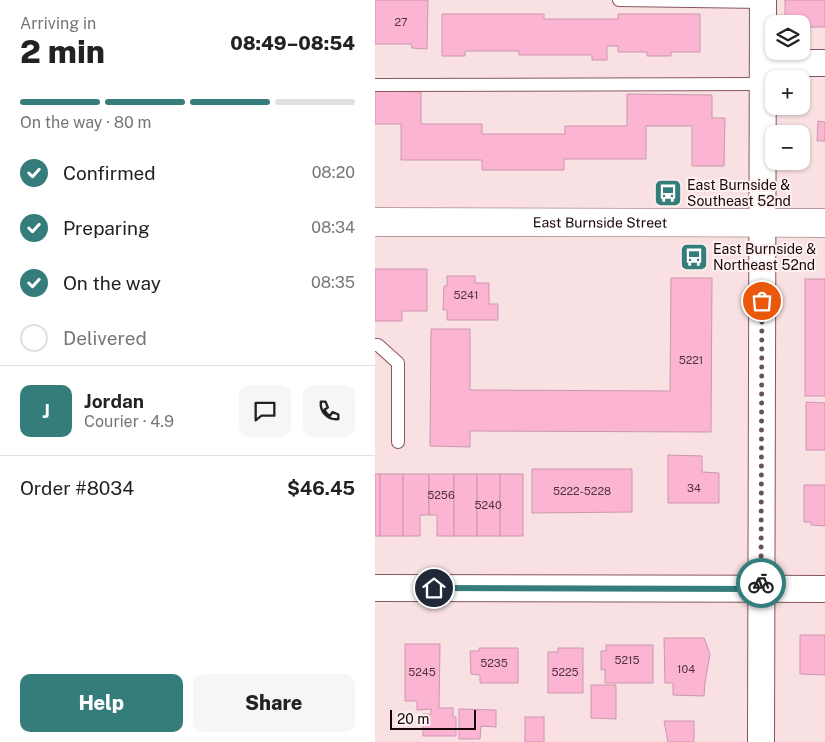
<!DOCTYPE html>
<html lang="en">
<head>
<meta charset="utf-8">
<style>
	:root { --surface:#fff; --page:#f6f6f6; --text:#222; --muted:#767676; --line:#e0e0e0; --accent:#357d7a }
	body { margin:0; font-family:"Public Sans",sans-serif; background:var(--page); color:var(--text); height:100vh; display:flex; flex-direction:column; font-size:19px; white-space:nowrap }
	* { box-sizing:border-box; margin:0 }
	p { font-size:16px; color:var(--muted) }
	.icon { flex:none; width:28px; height:28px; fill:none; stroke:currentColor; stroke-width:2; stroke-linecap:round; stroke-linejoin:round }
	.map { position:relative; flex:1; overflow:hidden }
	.details { display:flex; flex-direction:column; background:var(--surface); width:375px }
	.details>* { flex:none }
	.controls { position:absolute; left:390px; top:15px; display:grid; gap:10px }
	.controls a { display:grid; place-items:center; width:45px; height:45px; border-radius:10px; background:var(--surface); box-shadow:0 1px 4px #0004; font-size:25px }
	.scale { position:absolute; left:15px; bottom:12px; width:86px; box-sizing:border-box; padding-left:5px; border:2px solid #190609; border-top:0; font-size:14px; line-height:18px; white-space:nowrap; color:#190609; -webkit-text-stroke:4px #fef1f2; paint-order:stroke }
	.pin { position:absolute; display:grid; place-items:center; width:42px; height:42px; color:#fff; margin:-21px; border:2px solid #fff; border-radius:50%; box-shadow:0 1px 5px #0007 }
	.courier { position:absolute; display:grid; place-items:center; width:50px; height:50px; margin:-25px; border:4px solid #357d7a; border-radius:50%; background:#fff; color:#222; box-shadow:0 1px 6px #0007 }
	.head em { font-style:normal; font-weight:800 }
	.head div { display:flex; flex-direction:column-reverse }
	.head { display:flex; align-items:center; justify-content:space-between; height:85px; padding:0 20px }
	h1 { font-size:32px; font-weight:800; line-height:38px }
	.bar { display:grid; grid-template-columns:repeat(4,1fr); gap:8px 5px; align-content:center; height:60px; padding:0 20px }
	.bar i { height:6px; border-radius:4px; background:var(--line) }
	.bar .current { background:var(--accent) }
	.bar p { grid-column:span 4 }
	.line { display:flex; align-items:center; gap:12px; padding:0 20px; border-top:1px solid var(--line) }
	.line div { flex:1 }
	.round { display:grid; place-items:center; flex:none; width:52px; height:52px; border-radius:10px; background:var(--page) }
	ol { padding:0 20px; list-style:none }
	li { display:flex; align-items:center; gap:15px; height:55px }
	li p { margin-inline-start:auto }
	li .icon { padding:5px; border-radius:50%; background:var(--accent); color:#fff; stroke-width:4 }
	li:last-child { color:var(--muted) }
	li i { width:28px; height:28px; border:2px solid var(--line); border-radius:50% }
	.button { display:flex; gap:10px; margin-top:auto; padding:10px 20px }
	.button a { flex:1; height:58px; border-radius:10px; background:var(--accent); color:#fff; font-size:20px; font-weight:800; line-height:58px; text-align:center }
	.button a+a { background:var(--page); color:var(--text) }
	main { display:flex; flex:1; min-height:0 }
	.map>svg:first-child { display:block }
	.building { fill:#fbb5d3; stroke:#ca97ad }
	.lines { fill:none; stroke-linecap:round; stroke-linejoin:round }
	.service-casing { stroke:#88565c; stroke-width:14 }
	.minor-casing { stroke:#88565c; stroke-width:28 }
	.secondary-casing { stroke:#88565c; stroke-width:29 }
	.service { stroke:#fff; stroke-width:12 }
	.minor { stroke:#fff; stroke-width:26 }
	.secondary { stroke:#fff; stroke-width:28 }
	.done { stroke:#675355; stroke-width:5; stroke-dasharray:0 9 }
	.route { stroke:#357d7a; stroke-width:6 }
	.labels { text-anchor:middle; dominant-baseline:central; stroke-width:4; stroke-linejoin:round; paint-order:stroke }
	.number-label { font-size:11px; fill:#52323c }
	.poi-label { font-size:14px; fill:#190609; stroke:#fef1f2; text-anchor:start }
	.street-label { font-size:14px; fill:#190609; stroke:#fef1f2 }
</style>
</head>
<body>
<main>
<section class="details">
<div class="head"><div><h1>2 min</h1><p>Arriving in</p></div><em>08:49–08:54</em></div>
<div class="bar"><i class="current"></i><i class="current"></i><i class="current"></i><i></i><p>On the way · 80 m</p></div>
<ol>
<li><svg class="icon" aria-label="check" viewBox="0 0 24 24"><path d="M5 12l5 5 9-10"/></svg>Confirmed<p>08:20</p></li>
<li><svg class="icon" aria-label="check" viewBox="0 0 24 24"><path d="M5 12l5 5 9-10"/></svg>Preparing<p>08:34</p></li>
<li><svg class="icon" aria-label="check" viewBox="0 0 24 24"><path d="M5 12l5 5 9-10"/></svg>On the way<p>08:35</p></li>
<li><i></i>Delivered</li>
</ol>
<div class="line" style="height:90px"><b class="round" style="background:var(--accent);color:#fff">J</b><div><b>Jordan</b><p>Courier · 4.9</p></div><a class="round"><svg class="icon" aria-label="chat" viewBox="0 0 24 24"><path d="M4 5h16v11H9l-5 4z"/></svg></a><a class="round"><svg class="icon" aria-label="phone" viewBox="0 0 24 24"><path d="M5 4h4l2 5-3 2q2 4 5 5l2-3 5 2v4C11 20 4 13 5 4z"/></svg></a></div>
<div class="line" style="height:65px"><div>Order #8034</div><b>$46.45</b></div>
<div class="button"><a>Help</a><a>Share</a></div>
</section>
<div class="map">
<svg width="450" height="742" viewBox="0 0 450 742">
	<rect width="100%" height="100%" fill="#f9e1e3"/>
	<g class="building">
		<polygon points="0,0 53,0 52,49 37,48 36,44 0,44"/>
		<polygon points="410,0 450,0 450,27 426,27 426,24 410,24"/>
		<polygon points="67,14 169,14 169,19 243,19 243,14 325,14 325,52 296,52 296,56 272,56 272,52 243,52 243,46 232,46 232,60 217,60 217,55 144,55 144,51 90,51 90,56 67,56"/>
		<polygon points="0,91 46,92 46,124 107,124 107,134 190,134 190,126 252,126 252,94 337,95 337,118 350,118 349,166 317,166 317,126 271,126 271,159 189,159 189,170 107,170 107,160 26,160 26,124 0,124"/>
		<polygon points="443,121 450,122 450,141 442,141"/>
		<polygon points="0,269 52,269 52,311 27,311 27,321 0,321"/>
		<polygon points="72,276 100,276 100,283 114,283 114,304 123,304 123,320 72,320 72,310 68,310 69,286 72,286"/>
		<polygon points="296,278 337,278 336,432 95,431 95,447 55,446 56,329 95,329 95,390 295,391"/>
		<rect x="430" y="279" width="20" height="117"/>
		<polygon points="431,402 450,403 450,450 431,450"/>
		<polygon points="293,455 327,456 327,472 344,473 344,503 293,503"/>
		<polygon points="157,469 257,469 257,512 157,513"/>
		<rect x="0" y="474" width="5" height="62"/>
		<rect x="5" y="474" width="23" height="62"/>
		<polygon points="28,474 54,474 54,515 45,515 45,536 28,536"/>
		<polygon points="54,474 79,474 79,536 62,536 62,515 54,515"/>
		<rect x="79" y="474" width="23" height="62"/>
		<rect x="102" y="474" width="23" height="62"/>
		<rect x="125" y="474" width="23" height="62"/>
		<polygon points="429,485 450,485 450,526 436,525 436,522 429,522"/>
		<polygon points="425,635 450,635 450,675 425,674"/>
		<polygon points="289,638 329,638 335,654 330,683 329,696 298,695 298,683 290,683"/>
		<polygon points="30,644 65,644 64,708 78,708 78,717 81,717 81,736 48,736 48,714 56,714 56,709 42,710 42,701 30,701"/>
		<polygon points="231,645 278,645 278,683 230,683 230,669 226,670 226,651 231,651"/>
		<polygon points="104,648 143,648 143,683 105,683 105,675 96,674 95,651 104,651"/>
		<polygon points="183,648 208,648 208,693 173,693 173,652 183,652"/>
		<polygon points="216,685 241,685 241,719 216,718"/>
		<polygon points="84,709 121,710 121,727 106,726 105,739 84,739"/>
		<rect x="150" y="717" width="19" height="25"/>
		<polygon points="289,721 319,721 319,742 293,742"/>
	</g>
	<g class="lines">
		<g class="service-casing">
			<g id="service">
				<polyline points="244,0 388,2"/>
				<polyline points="0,85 388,84"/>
				<polyline points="0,345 3,345 23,363 23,442"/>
			</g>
		</g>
		<g class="minor-casing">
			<g id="minor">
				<polyline points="388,63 450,63"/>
				<polyline points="0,588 450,589"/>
				<polyline points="386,742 388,0"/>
			</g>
		</g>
		<g class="secondary-casing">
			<g id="secondary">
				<path id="s1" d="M0 222 450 223"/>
			</g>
		</g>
		<use href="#service" class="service"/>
		<use href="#minor" class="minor"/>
		<use href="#secondary" class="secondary"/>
	</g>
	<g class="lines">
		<polyline class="done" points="386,583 387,301"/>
		<polyline class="route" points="59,588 386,589 386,583"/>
	</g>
	<defs>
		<g id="bus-square" transform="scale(1.4375)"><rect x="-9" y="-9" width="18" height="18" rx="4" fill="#357d7a" stroke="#fef1f2"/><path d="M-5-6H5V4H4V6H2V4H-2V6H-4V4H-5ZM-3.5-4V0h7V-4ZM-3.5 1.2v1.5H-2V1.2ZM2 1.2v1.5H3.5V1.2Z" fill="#fff"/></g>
	</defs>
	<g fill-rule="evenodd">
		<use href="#bus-square" x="293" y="193"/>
		<use href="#bus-square" x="319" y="257"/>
	</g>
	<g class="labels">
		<g class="number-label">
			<text x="26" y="22">27</text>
			<text x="91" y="295">5241</text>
			<text x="316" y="360">5221</text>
			<text x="319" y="488">34</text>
			<text x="207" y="491">5222-5228</text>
			<text x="66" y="495">5256</text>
			<text x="113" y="505">5240</text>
			<text x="252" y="660">5215</text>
			<text x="119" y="663">5235</text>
			<text x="311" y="669">104</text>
			<text x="47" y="672">5245</text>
			<text x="190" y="672">5225</text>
		</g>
		<g class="poi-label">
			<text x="312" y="185">East Burnside &amp;<tspan x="312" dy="16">Southeast 52nd</tspan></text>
			<text x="338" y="249">East Burnside &amp;<tspan x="338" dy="16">Northeast 52nd</tspan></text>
		</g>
		<g class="street-label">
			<text stroke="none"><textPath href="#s1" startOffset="225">East Burnside Street</textPath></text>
		</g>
	</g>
</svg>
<div class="controls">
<a><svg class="icon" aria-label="layers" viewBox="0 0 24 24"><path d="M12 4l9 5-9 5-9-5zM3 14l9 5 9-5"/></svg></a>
<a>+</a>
<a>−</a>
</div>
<div class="scale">20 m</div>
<div class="pin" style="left:387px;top:301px;background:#ea580c"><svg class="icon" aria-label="bag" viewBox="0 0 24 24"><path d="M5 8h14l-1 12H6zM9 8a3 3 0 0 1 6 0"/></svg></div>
<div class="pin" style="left:59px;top:588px;background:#1f2937"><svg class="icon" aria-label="home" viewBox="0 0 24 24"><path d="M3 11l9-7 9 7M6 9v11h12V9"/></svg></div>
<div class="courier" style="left:386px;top:583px"><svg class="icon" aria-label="bike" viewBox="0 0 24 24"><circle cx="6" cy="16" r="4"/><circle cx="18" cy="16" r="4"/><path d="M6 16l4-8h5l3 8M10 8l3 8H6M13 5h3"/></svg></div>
</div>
</main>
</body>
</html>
